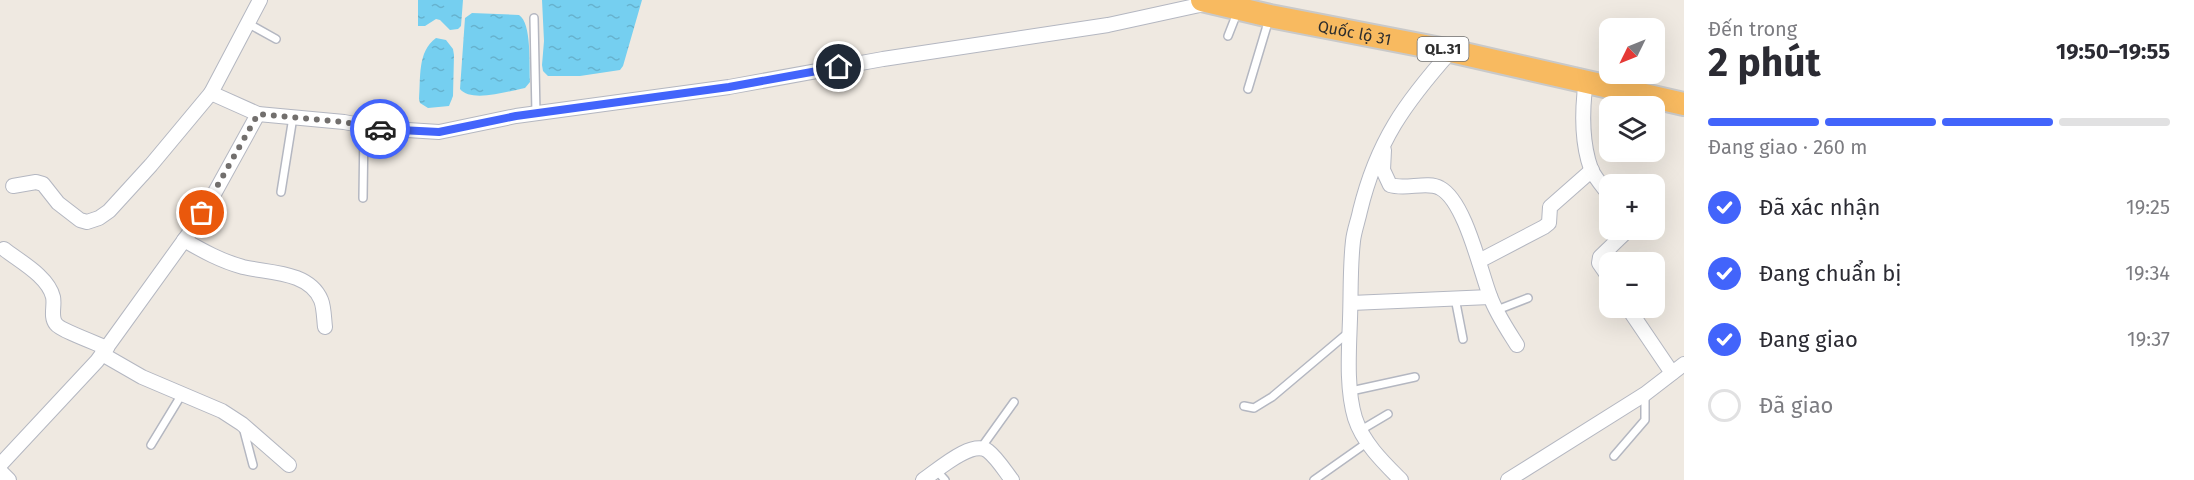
<!DOCTYPE html>
<html lang="vi">
<head>
<meta charset="utf-8">
<style>
	:root { --surface:#fff; --page:#f7f7f7; --text:#2b2b33; --muted:#7c7c81; --line:#e1e1e2; --accent:#4264fb }
	body { margin:0; font-family:"Fira Sans",sans-serif; background:var(--page); color:var(--text); height:100vh; display:flex; flex-direction:column; font-size:22px; white-space:nowrap }
	* { box-sizing:border-box; margin:0 }
	p { font-size:20px; color:var(--muted) }
	.icon { flex:none; width:33px; height:33px; fill:none; stroke:currentColor; stroke-width:2; stroke-linecap:round; stroke-linejoin:round }
	.map { position:relative; flex:1; overflow:hidden }
	.details { display:flex; flex-direction:column; background:var(--surface); width:510px }
	.details>* { flex:none }
	.needle { width:39px; rotate:227deg }
	.fabs { position:absolute; left:1599px; top:18px; display:grid; gap:12px }
	.fabs a { display:grid; place-items:center; width:66px; height:66px; border-radius:12px; background:var(--surface); box-shadow:0 6px 24px #0002; font-size:30px }
	.pin { position:absolute; display:grid; place-items:center; width:51px; height:51px; color:#fff; margin:-26px; border:3px solid #fff; border-radius:50%; box-shadow:0 2px 6px #0007 }
	.courier { position:absolute; display:grid; place-items:center; width:60px; height:60px; margin:-30px; border:4px solid #4264fb; border-radius:50%; background:#fff; color:#222; box-shadow:0 2px 8px #0007 }
	.summary em { font-style:normal; font-weight:700 }
	.summary div { display:flex; flex-direction:column-reverse }
	.summary { display:flex; align-items:center; justify-content:space-between; height:102px; padding:0 24px }
	h1 { font-size:39px; font-weight:700; line-height:45px }
	.bar { display:grid; grid-template-columns:repeat(4,1fr); gap:9px 6px; align-content:center; height:72px; padding:0 24px }
	.bar i { height:8px; border-radius:4px; background:var(--line) }
	.bar .active { background:var(--accent) }
	.bar p { grid-column:span 4 }
	ol { padding:0 24px; list-style:none }
	li { display:flex; align-items:center; gap:18px; height:66px }
	li p { margin-inline-start:auto }
	li .icon { padding:6px; border-radius:50%; background:var(--accent); color:#fff; stroke-width:4 }
	li:last-child { color:var(--muted) }
	li i { width:33px; height:33px; border:3px solid var(--line); border-radius:50% }
	main { display:flex; flex:1; min-height:0 }
	.map>svg:first-child { display:block }
	.water { fill:url(#water-ripples) }
	.lines { fill:none; stroke-linecap:round; stroke-linejoin:round }
	.service-casing { stroke:#b4b7c1; stroke-width:10 }
	.minor-casing { stroke:#b4b7c1; stroke-width:16 }
	.trunk-casing { stroke:#c9c9c9; stroke-width:26 }
	.service { stroke:#fff; stroke-width:7 }
	.minor { stroke:#fff; stroke-width:14 }
	.trunk { stroke:#f8ba60; stroke-width:22 }
	.done { stroke:#726f6d; stroke-width:6; stroke-dasharray:0 10.8 }
	.route { stroke:#4264fb; stroke-width:8 }
	.labels { text-anchor:middle; dominant-baseline:central; stroke-width:6; stroke-linejoin:round; paint-order:stroke }
	.shield { fill:#fff; stroke:#6d6d6d; stroke-width:1.5 }
	.shield-label { font-size:15px; font-weight:bold; fill:#2e2e2e }
	.street-label { font-size:16px; fill:#2e2e2e; stroke:#fff }
</style>
</head>
<body>
<main>
<div class="map">
<svg width="1684" height="480" viewBox="0 0 1684 480">
	<defs>
		<pattern id="water-ripples" width="26" height="14" patternUnits="userSpaceOnUse" patternTransform="scale(1.5)"><rect width="26" height="14" fill="#75cff0"/><path d="M2 4q2-2 4 0t4 0M15 11q2-2 4 0t4 0" fill="none" stroke="#66b2ce"/></pattern>
	</defs>
	<rect width="100%" height="100%" fill="#efe9e1"/>
	<g class="water">
		<polygon points="418,0 463,0 461,26 458,29 450,30 440,20 436,19 425,26 418,26"/>
		<polygon points="542,0 642,0 623,66 620,70 580,76 548,76 543,71 542,65 544,41"/>
		<path d="M472 13 519 15C532 23 529 66 530 82L525 88C509 91 471 103 460 89L465 18Z"/>
		<path d="M436 38 446 40 453 49 454 55 453 96 449 106 428 108 420 103 419 99C421 78 417 52 436 38Z"/>
	</g>
	<g class="lines">
		<g class="service-casing">
			<g id="service">
				<polyline points="534,18 536,114"/>
				<polyline points="249,24 276,39"/>
				<polyline points="1228,36 1237,13"/>
				<polyline points="1248,89 1269,19"/>
				<polyline points="281,192 293,117"/>
				<polyline points="363,198 364,126"/>
				<polyline points="1455,298 1463,339"/>
				<polyline points="1497,310 1528,298"/>
				<polyline points="1351,391 1415,377"/>
				<polyline points="1244,406 1254,408 1272,397 1349,332"/>
				<polyline points="243,427 253,465"/>
				<polyline points="1361,430 1388,414"/>
				<polyline points="151,445 182,394"/>
				<polyline points="981,448 1014,402"/>
				<polyline points="1614,456 1645,420 1645,394"/>
				<polyline points="937,471 945,480"/>
				<polyline points="1314,480 1368,442"/>
			</g>
		</g>
		<g class="minor-casing">
			<g id="minor">
				<polyline points="260,0 211,93 258,114 344,122 376,128 439,132 516,116 729,87 883,59 1108,25 1209,3"/>
				<path d="M1586 80C1582 109 1581 141 1591 169 1595 178 1604 188 1610 196"/>
				<path d="M1384 150 1383 170 1390 185C1405 190 1428 181 1440 188 1465 201 1480 270 1490 296 1496 313 1507 329 1517 345"/>
				<polyline points="13,186 36,182 43,184 58,203 80,220 87,222 99,218 109,211 151,165 211,93"/>
				<path d="M184 240C203 251 221 261 243 267 268 273 309 271 321 300 324 307 324 319 325 327"/>
				<path d="M4 249C19 261 48 276 53 297 55 305 50 317 56 324 60 330 98 344 107 348"/>
				<polyline points="1479,261 1544,227 1549,223 1550,207 1592,170"/>
				<polyline points="1610,279 1599,263 1600,257 1628,230"/>
				<polyline points="1351,303 1490,297"/>
				<polyline points="1628,308 1672,373"/>
				<polyline points="102,354 142,377 222,411 242,424 289,465"/>
				<polyline points="0,465 97,361 203,214 258,114"/>
				<polyline points="0,471 9,480"/>
				<path d="M923 480C938 470 972 439 988 451 997 458 1005 471 1012 480"/>
				<path d="M1401 480C1384 463 1363 443 1355 418 1346 388 1349 350 1350 319 1351 293 1350 267 1353 241 1354 231 1358 221 1360 211 1377 141 1405 103 1451 51"/>
				<polyline points="1508,480 1645,394 1684,364"/>
			</g>
		</g>
		<g class="trunk-casing">
			<g id="trunk">
				<path id="s1" d="M1202 0 1270 16 1451 51 1684 104"/>
			</g>
		</g>
		<use href="#service" class="service"/>
		<use href="#minor" class="minor"/>
		<use href="#trunk" class="trunk"/>
	</g>
	<g class="lines">
		<polyline class="done" points="202,213 258,114 344,122 380,129"/>
		<polyline class="route" points="380,129 439,132 516,116 729,87 839,67"/>
	</g>
	<g class="labels">
		<rect class="shield" x="1417.5" y="37" width="51" height="24" rx="4.5"/>
		<g class="shield-label">
			<text x="1443" y="49">QL.31</text>
		</g>
		<g class="street-label">
			<text stroke="none"><textPath href="#s1" startOffset="156">Quốc lộ 31</textPath></text>
		</g>
	</g>
</svg>
<div class="fabs">
<a><svg class="needle" viewBox="-14 -14 28 28"><path d="M0-13l5 13h-10z" fill="#e53935"/><path d="M0 13l5-13h-10z" fill="#7c7c81"/></svg></a>
<a><svg class="icon" aria-label="layers" viewBox="0 0 24 24"><path d="M12 4l9 5-9 5-9-5zM3 14l9 5 9-5"/></svg></a>
<a>+</a>
<a>−</a>
</div>
<div class="pin" style="left:202px;top:213px;background:#ea580c"><svg class="icon" aria-label="bag" viewBox="0 0 24 24"><path d="M5 8h14l-1 12H6zM9 8a3 3 0 0 1 6 0"/></svg></div>
<div class="pin" style="left:839px;top:67px;background:#1f2937"><svg class="icon" aria-label="home" viewBox="0 0 24 24"><path d="M3 11l9-7 9 7M6 9v11h12V9"/></svg></div>
<div class="courier" style="left:380px;top:129px"><svg class="icon" aria-label="car" viewBox="0 0 24 24"><path d="M5 17H2v-5l4-1 3-4h7l3 4 3 1v5h-3M9 17h6M6 11h13"/><circle cx="7" cy="17" r="2"/><circle cx="17" cy="17" r="2"/></svg></div>
</div>
<section class="details">
<div class="summary"><div><h1>2 phút</h1><p>Đến trong</p></div><em>19:50–19:55</em></div>
<div class="bar"><i class="active"></i><i class="active"></i><i class="active"></i><i></i><p>Đang giao · 260 m</p></div>
<ol>
<li><svg class="icon" aria-label="check" viewBox="0 0 24 24"><path d="M5 12l5 5 9-10"/></svg>Đã xác nhận<p>19:25</p></li>
<li><svg class="icon" aria-label="check" viewBox="0 0 24 24"><path d="M5 12l5 5 9-10"/></svg>Đang chuẩn bị<p>19:34</p></li>
<li><svg class="icon" aria-label="check" viewBox="0 0 24 24"><path d="M5 12l5 5 9-10"/></svg>Đang giao<p>19:37</p></li>
<li><i></i>Đã giao</li>
</ol>
</section>
</main>
</body>
</html>
